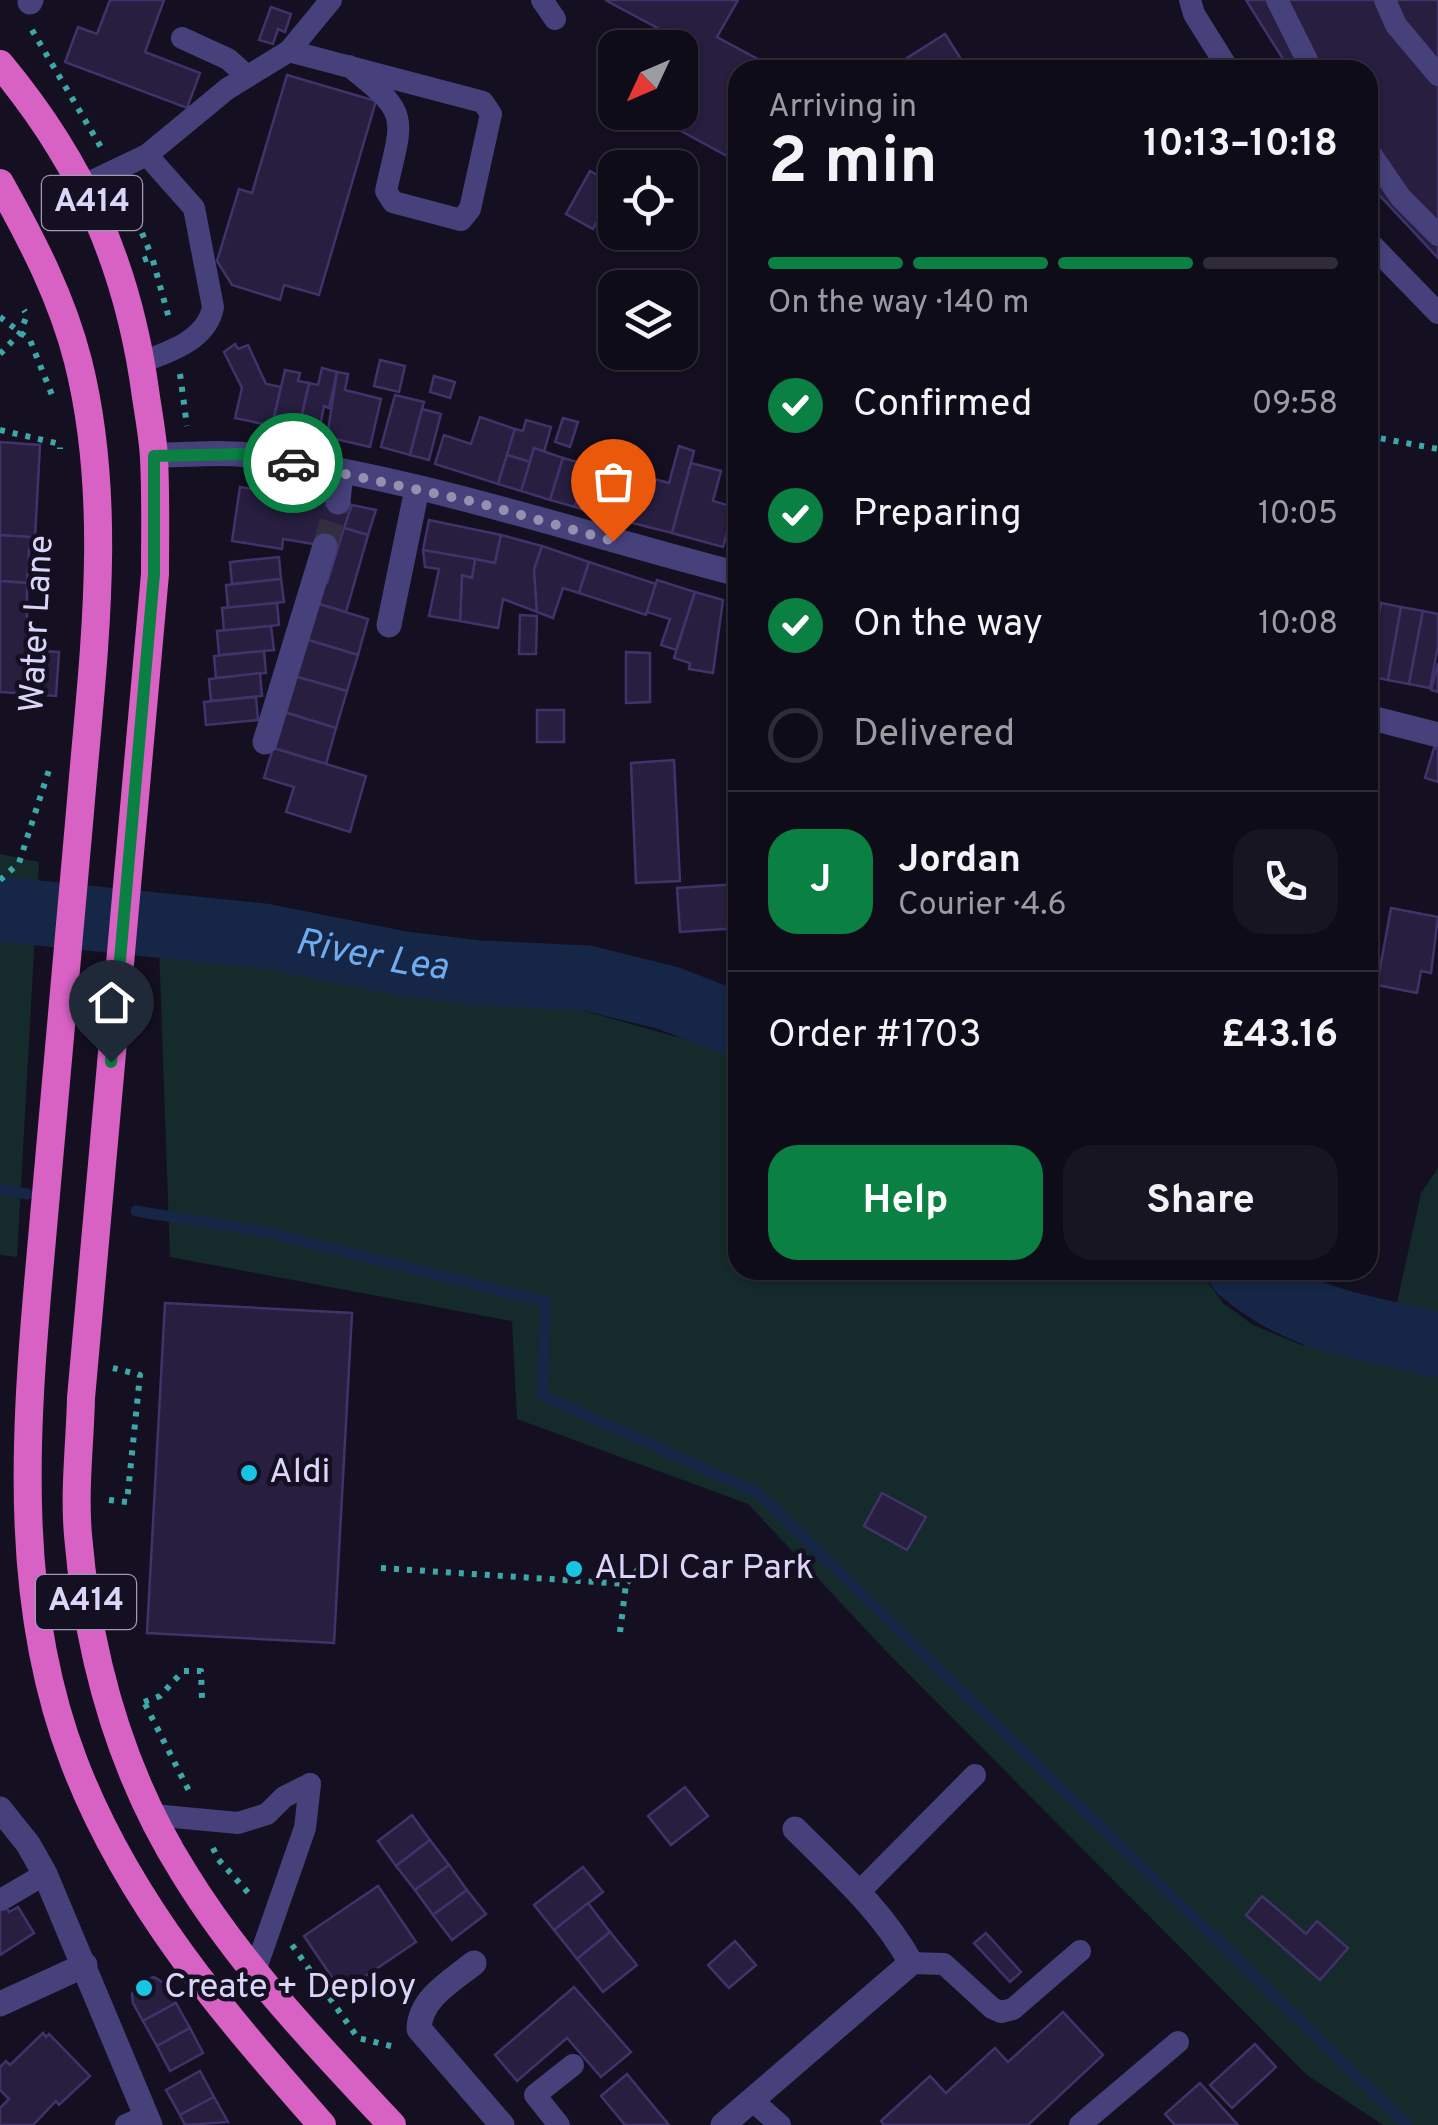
<!DOCTYPE html>
<html lang="en">
<head>
<meta charset="utf-8">
<style>
	:root { --surface:#0f0c19; --page:#181522; --text:#f1f3f6; --muted:#9b9ba2; --line:#2f2c38; --accent:#0b8043 }
	body { margin:0; font-family:Overpass,sans-serif; background:var(--page); color:var(--text); height:100vh; display:flex; flex-direction:column; font-size:38px; white-space:nowrap }
	* { box-sizing:border-box; margin:0 }
	p { font-size:32px; color:var(--muted) }
	.icon { flex:none; width:55px; height:55px; fill:none; stroke:currentColor; stroke-width:2; stroke-linecap:round; stroke-linejoin:round }
	.map { position:relative; flex:1; overflow:hidden }
	.drawer { position:absolute; left:728px; top:60px; width:650px; height:1220px; display:flex; flex-direction:column; background:var(--surface); border-radius:30px; box-shadow:0 2px 8px #0004,0 0 0 2px var(--line) }
	.drawer>* { flex:none }
	.needle { width:65px; rotate:226deg }
	.tools { position:absolute; left:598px; top:30px; display:grid; gap:20px }
	.tools a { display:grid; place-items:center; width:100px; height:100px; border-radius:20px; background:var(--surface); box-shadow:0 2px 8px #0004,0 0 0 2px var(--line); font-size:50px }
	.pin { position:absolute; display:grid; place-items:center; width:85px; height:85px; color:#fff; margin:-102px -42px; border-radius:50% 50% 50% 0; rotate:-45deg; box-shadow:0 0 10px #0007 }
	.pin .icon { rotate:45deg }
	.courier { position:absolute; display:grid; place-items:center; width:100px; height:100px; margin:-50px; border:8px solid #0b8043; border-radius:50%; background:#fff; color:#222; box-shadow:0 2px 12px #0007 }
	.summary em { font-style:normal; font-weight:700 }
	.summary div { display:flex; flex-direction:column-reverse }
	.summary { display:flex; align-items:center; justify-content:space-between; height:170px; padding:0 40px }
	h1 { font-size:65px; font-weight:700; line-height:75px }
	.bar { display:grid; grid-template-columns:repeat(4,1fr); gap:15px 10px; align-content:center; height:120px; padding:0 40px }
	.bar i { height:12px; border-radius:8px; background:var(--line) }
	.bar .on { background:var(--accent) }
	.bar p { grid-column:span 4 }
	.line { display:flex; align-items:center; gap:25px; padding:0 40px; border-top:2px solid var(--line) }
	.line div { flex:1 }
	.round { display:grid; place-items:center; flex:none; width:105px; height:105px; border-radius:30px; background:var(--page) }
	ol { padding:0 40px; list-style:none }
	li { display:flex; align-items:center; gap:30px; height:110px }
	li p { margin-inline-start:auto }
	li .icon { padding:10px; border-radius:50%; background:var(--accent); color:#fff; stroke-width:4 }
	li:last-child { color:var(--muted) }
	li i { width:55px; height:55px; border:5px solid var(--line); border-radius:50% }
	.action { display:flex; gap:20px; margin-top:auto; padding:20px 40px }
	.action a { flex:1; height:115px; border-radius:30px; background:var(--accent); color:#fff; font-size:40px; font-weight:700; line-height:115px; text-align:center }
	.action a+a { background:var(--page); color:var(--text) }
	.map>svg:first-child { display:block }
	.green { fill:#142a2b }
	.lines { fill:none; stroke-linecap:round; stroke-linejoin:round }
	.stream { stroke:#152646; stroke-width:11 }
	.river { stroke:#152646; stroke-width:65 }
	.building { fill:#271e40; stroke:#41336a; stroke-width:2.5 }
	.minor-tunnel { stroke:#322e42; stroke-width:25; stroke-dasharray:25 12; stroke-linecap:butt }
	.path { stroke:#3ca8a7; stroke-width:6; stroke-dasharray:5 8; stroke-linecap:butt }
	.service { stroke:#46407b; stroke-width:22 }
	.minor { stroke:#46407b; stroke-width:25 }
	.tertiary { stroke:#46407b; stroke-width:25 }
	.trunk { stroke:#d862c4; stroke-width:28 }
	.done { stroke:#9590ae; stroke-width:10; stroke-dasharray:0 18 }
	.route { stroke:#0b8043; stroke-width:12 }
	.poi-dot { fill:#19c3e3; stroke:#141021; stroke-width:4 }
	.labels { text-anchor:middle; dominant-baseline:central; stroke-width:9; stroke-linejoin:round; paint-order:stroke }
	.shield { fill:#141021; stroke:#9f9ab9; stroke-width:2.5 }
	.shield-label { font-size:32px; font-weight:bold; fill:#dbd5fa }
	.street-label { font-size:35px; fill:#dbd5fa; stroke:#141021 }
	.poi-label { font-size:35px; fill:#dbd5fa; stroke:#141021; text-anchor:start }
	.water-label { font-size:38px; font-style:italic; fill:#6eacef; stroke:#141021 }
</style>
</head>
<body>
<div class="map">
<svg width="1438" height="2125" viewBox="0 0 1438 2125">
	<rect width="100%" height="100%" fill="#141021"/>
	<g class="green">
		<polygon points="0,854 39,862 17,1257 0,1255"/>
		<polygon points="159,947 275,961 416,994 478,1005 567,1006 716,1048 737,1060 738,1270 1199,1270 1223,1303 1253,1325 1299,1344 1341,1352 1392,1325 1421,1193 1438,1168 1438,2125 1383,2125 1307,2075 886,1651 748,1504 517,1419 512,1321 170,1257"/>
	</g>
	<g class="lines">
		<g class="stream">
			<polyline points="0,1189 27,1194"/>
			<polyline points="136,1211 266,1232 546,1302 542,1395 758,1493 1407,2125"/>
		</g>
		<g class="river">
			<path id="s1" d="M0 909 264 936 404 964 480 973 587 978 668 998 738 1025"/>
			<path d="M1240 1270C1302 1323 1362 1326 1438 1345"/>
		</g>
	</g>
	<g class="building">
		<polygon points="110,0 164,0 145,52 200,73 187,108 65,62 78,27 97,34"/>
		<polygon points="605,0 738,0 717,37 778,70 738,70 738,162 646,112 680,112 680,48 655,48 663,31"/>
		<polygon points="1246,0 1438,0 1438,258 1368,183 1368,70 1290,70"/>
		<polygon points="271,7 291,14 285,32 278,29 273,44 259,40"/>
		<polygon points="945,34 968,70 888,70"/>
		<polygon points="287,75 376,101 319,295 284,285 280,300 232,285 217,261 239,189 252,193"/>
		<polygon points="590,171 615,185 593,229 566,214"/>
		<polygon points="235,344 238,349 248,345 266,384 281,387 272,426 235,418 242,388 224,352"/>
		<polygon points="380,360 405,366 399,392 374,386"/>
		<polygon points="322,368 337,372 329,408 324,406 318,436 298,432 309,383 318,385"/>
		<polygon points="285,370 300,373 298,381 309,383 298,432 272,426"/>
		<polygon points="337,372 348,374 345,390 381,399 370,447 327,437"/>
		<polygon points="434,376 455,382 450,398 430,392"/>
		<polygon points="395,395 424,402 410,455 381,447"/>
		<polygon points="422,409 441,414 429,460 410,455"/>
		<polygon points="480,417 515,429 498,484 435,464 444,435 471,444"/>
		<polygon points="563,418 578,422 570,447 555,442"/>
		<polygon points="526,420 551,427 544,452 534,448 530,462 507,455 515,429 523,431"/>
		<polygon points="0,442 40,445 35,538 0,535"/>
		<polygon points="679,446 694,451 672,533 613,518 625,471 669,483"/>
		<polygon points="534,448 563,458 550,500 521,491"/>
		<polygon points="507,455 530,462 521,491 498,484"/>
		<polygon points="563,458 588,465 575,507 550,500"/>
		<polygon points="691,463 721,471 713,501 734,507 723,547 672,533"/>
		<polygon points="588,465 609,471 597,514 575,507"/>
		<polygon points="240,487 352,505 338,548 283,539 282,549 232,541"/>
		<polygon points="352,505 376,510 368,535 344,528"/>
		<polygon points="429,520 501,535 495,563 423,550"/>
		<polygon points="344,528 368,535 346,612 316,603 322,582 327,583"/>
		<polygon points="0,535 30,537 27,583 0,581"/>
		<polygon points="501,535 542,546 534,570 537,612 503,599 498,628 460,621 462,575 472,578 475,559 495,563"/>
		<polygon points="542,546 589,562 579,593 563,588 553,618 537,612 534,570"/>
		<polygon points="423,550 475,559 472,578 462,575 460,621 429,616 439,569 425,567"/>
		<polygon points="279,557 281,579 232,584 230,562"/>
		<polygon points="589,562 656,584 646,615 579,593"/>
		<polygon points="281,579 284,602 228,608 226,585"/>
		<polygon points="657,580 695,592 676,650 661,645 670,619 647,612"/>
		<polygon points="0,581 27,583 27,650 59,652 56,696 0,692"/>
		<polygon points="695,592 723,600 713,673 689,669 690,663 674,658"/>
		<polygon points="1368,600 1381,603 1368,671"/>
		<polygon points="277,603 279,625 224,631 222,608"/>
		<polygon points="316,603 368,619 358,655 305,639"/>
		<polygon points="1381,603 1401,607 1388,680 1368,676"/>
		<polygon points="1401,607 1423,611 1409,684 1388,680"/>
		<polygon points="1423,611 1438,614 1438,646 1430,688 1409,684"/>
		<polygon points="520,615 537,616 536,654 519,654"/>
		<polygon points="271,626 274,650 219,655 217,631"/>
		<polygon points="305,639 358,655 347,691 294,676"/>
		<polygon points="264,651 266,673 216,678 214,656"/>
		<polygon points="626,652 650,653 650,702 626,703"/>
		<polygon points="1438,663 1438,692 1431,690"/>
		<polygon points="260,673 262,696 211,701 209,679"/>
		<polygon points="294,676 347,691 336,728 284,712"/>
		<polygon points="256,697 258,720 206,725 204,702"/>
		<rect x="537" y="710" width="27" height="32"/>
		<polygon points="284,712 336,728 326,764 273,748"/>
		<polygon points="273,748 366,776 350,832 286,812 294,787 264,778"/>
		<polygon points="1434,748 1438,749 1438,782 1425,778"/>
		<polygon points="674,760 680,881 636,883 631,763"/>
		<polygon points="1368,763 1377,765 1369,806 1368,805"/>
		<polygon points="738,884 738,928 680,932 677,888"/>
		<polygon points="1391,908 1438,917 1431,973 1421,971 1417,993 1377,985"/>
		<polygon points="165,1303 352,1313 334,1643 147,1633"/>
		<polygon points="882,1493 926,1517 907,1550 864,1526"/>
		<polygon points="685,1787 708,1816 671,1845 648,1816"/>
		<polygon points="412,1815 430,1840 396,1866 378,1841"/>
		<polygon points="430,1840 449,1865 415,1890 396,1866"/>
		<polygon points="449,1865 467,1890 433,1915 415,1890"/>
		<polygon points="583,1867 603,1892 554,1930 534,1905"/>
		<polygon points="378,1886 416,1942 342,1992 304,1936"/>
		<polygon points="467,1890 486,1914 452,1940 433,1915"/>
		<polygon points="1262,1896 1306,1934 1317,1921 1348,1948 1320,1980 1246,1915"/>
		<polygon points="0,1898 9,1912 18,1907 34,1933 0,1955"/>
		<polygon points="588,1903 610,1932 577,1959 554,1930"/>
		<polygon points="610,1932 637,1965 603,1992 577,1959"/>
		<polygon points="986,1933 1021,1972 1010,1982 974,1943"/>
		<polygon points="735,1941 756,1965 729,1988 708,1965"/>
		<polygon points="154,1977 167,1985 176,2003 143,2021 133,2003 132,1994 140,1981"/>
		<polygon points="574,1987 631,2052 601,2077 567,2038 517,2081 495,2055"/>
		<polygon points="176,2003 190,2028 157,2046 143,2021"/>
		<polygon points="1063,2012 1103,2055 1028,2125 884,2125 881,2121 930,2076 946,2093 995,2048 1008,2062"/>
		<polygon points="190,2028 203,2053 170,2071 157,2046"/>
		<polygon points="43,2033 46,2037 49,2034 90,2076 59,2105 56,2101 33,2125 0,2125 0,2108 9,2099 0,2090 0,2067 6,2061 10,2065"/>
		<polygon points="1255,2044 1276,2067 1232,2108 1210,2085"/>
		<polygon points="200,2071 214,2097 180,2115 166,2090"/>
		<polygon points="627,2074 669,2125 625,2125 601,2096"/>
		<polygon points="1200,2083 1238,2125 1175,2125 1165,2114"/>
		<polygon points="214,2097 228,2122 185,2125 180,2115"/>
	</g>
	<g class="lines">
		<polyline class="minor-tunnel" points="325,546 338,502"/>
		<g class="path">
			<polyline points="32,30 102,149"/>
			<polyline points="132,209 152,257"/>
			<polyline points="143,260 152,257 170,322"/>
			<polyline points="0,317 30,340 52,395"/>
			<polyline points="0,354 20,333 27,315 24,310"/>
			<polyline points="180,374 187,426"/>
			<polyline points="0,430 60,444 60,449"/>
			<polyline points="1368,436 1438,449"/>
			<polyline points="0,880 19,863 49,770"/>
			<polyline points="109,1500 127,1502 140,1375 113,1368"/>
			<polyline points="381,1568 626,1584 644,1562"/>
			<polyline points="620,1632 626,1584"/>
			<polyline points="144,1702 160,1696 183,1671 201,1671 202,1699"/>
			<polyline points="145,1704 189,1791"/>
			<polyline points="213,1848 218,1859 252,1897"/>
			<polyline points="292,1945 358,2038 395,2047"/>
		</g>
		<g class="service">
			<polyline points="542,0 555,19"/>
			<polyline points="1190,0 1194,14 1229,70"/>
			<polyline points="1277,0 1312,70"/>
			<polyline points="1385,0 1396,25 1438,75"/>
			<polyline points="182,38 228,59 247,76"/>
			<path d="M289 51 483 102 491 114 470 209 461 220 393 202 386 191C402 117 413 116 349 66"/>
			<polyline points="1368,150 1401,198 1438,235"/>
			<polyline points="84,185 147,155 227,89 289,51 331,0"/>
			<polyline points="1368,241 1438,313"/>
			<path d="M142 362C169 352 207 340 213 307L194 208 147 155"/>
			<polyline points="153,1815 238,1823 267,1814 284,1797 310,1784"/>
			<polyline points="859,1892 975,1775"/>
			<polyline points="1,1900 45,1874"/>
			<polyline points="911,1963 944,1964 992,2008 1001,2012 1013,2009 1080,1951"/>
			<polyline points="255,1971 305,1828 310,1784"/>
			<polyline points="752,2100 780,2125"/>
			<polyline points="126,2125 146,2116"/>
			<polyline points="559,2125 535,2095 573,2065"/>
			<polyline points="1080,2125 1178,2042"/>
		</g>
		<g class="minor">
			<polyline points="30,2 31,0"/>
			<path d="M154 455C184 456 217 451 246 455 413 476 575 532 738 574"/>
			<polyline points="338,502 341,471"/>
			<polyline points="389,625 417,489"/>
			<polyline points="1368,717 1438,735"/>
			<polyline points="265,742 325,546"/>
			<path d="M474 1963C452 1981 420 1998 419 2029L502 2125"/>
			<polyline points="0,2004 85,1965"/>
			<path d="M723 2125 911 1963C882 1910 837 1871 795 1829"/>
		</g>
		<polyline class="tertiary" points="0,1809 28,1844 45,1874 150,2125"/>
		<g class="trunk">
			<path d="M0 64C84 165 129 268 146 397 149 417 153 438 154 458 156 497 155 535 155 574L81 1398C80 1443 74 1490 78 1535 88 1654 120 1771 184 1873 241 1966 318 2046 392 2125"/>
			<path d="M0 183C32 240 62 298 78 361 115 508 92 664 80 812 66 970 52 1127 38 1284 24 1444 15 1609 74 1762 128 1903 224 2014 322 2125"/>
		</g>
	</g>
	<g class="lines">
		<polyline class="done" points="293,463 475,502 613,541"/>
		<polyline class="route" points="111,1062 154,574 154,456 242,454 293,463"/>
	</g>
	<g class="poi-dot">
		<circle cx="249" cy="1473" r="10"/>
		<circle cx="574" cy="1569" r="10"/>
		<circle cx="144" cy="1988" r="10"/>
	</g>
	<g class="labels">
		<g class="shield">
			<rect x="42" y="176" width="100" height="54" rx="8"/>
			<rect x="36" y="1575" width="100" height="54" rx="8"/>
		</g>
		<g class="shield-label">
			<text x="92" y="203">A414</text>
			<text x="86" y="1602">A414</text>
		</g>
		<g class="street-label">
			<text transform="translate(38 624) rotate(-87)">Water Lane</text>
		</g>
		<g class="poi-label">
			<text x="269" y="1473">Aldi</text>
			<text x="594" y="1569">ALDI Car Park</text>
			<text x="164" y="1988">Create + Deploy</text>
		</g>
		<g class="water-label">
			<text stroke="none"><textPath href="#s1" startOffset="375">River Lea</textPath></text>
		</g>
	</g>
</svg>
<div class="tools">
<a><svg class="needle" viewBox="-14 -14 28 28"><path d="M0-13l5 13h-10z" fill="#e53935"/><path d="M0 13l5-13h-10z" fill="#9b9ba2"/></svg></a>
<a><svg class="icon" aria-label="locate" viewBox="0 0 24 24"><circle cx="12" cy="12" r="6"/><path d="M12 2v4M12 18v4M2 12h4M18 12h4"/></svg></a>
<a><svg class="icon" aria-label="layers" viewBox="0 0 24 24"><path d="M12 4l9 5-9 5-9-5zM3 14l9 5 9-5"/></svg></a>
</div>
<div class="pin" style="left:613px;top:541px;background:#ea580c"><svg class="icon" aria-label="bag" viewBox="0 0 24 24"><path d="M5 8h14l-1 12H6zM9 8a3 3 0 0 1 6 0"/></svg></div>
<div class="pin" style="left:111px;top:1062px;background:#1f2937"><svg class="icon" aria-label="home" viewBox="0 0 24 24"><path d="M3 11l9-7 9 7M6 9v11h12V9"/></svg></div>
<div class="courier" style="left:293px;top:463px"><svg class="icon" aria-label="car" viewBox="0 0 24 24"><path d="M5 17H2v-5l4-1 3-4h7l3 4 3 1v5h-3M9 17h6M6 11h13"/><circle cx="7" cy="17" r="2"/><circle cx="17" cy="17" r="2"/></svg></div>
<section class="drawer">
<div class="summary"><div><h1>2 min</h1><p>Arriving in</p></div><em>10:13–10:18</em></div>
<div class="bar"><i class="on"></i><i class="on"></i><i class="on"></i><i></i><p>On the way · 140 m</p></div>
<ol>
<li><svg class="icon" aria-label="check" viewBox="0 0 24 24"><path d="M5 12l5 5 9-10"/></svg>Confirmed<p>09:58</p></li>
<li><svg class="icon" aria-label="check" viewBox="0 0 24 24"><path d="M5 12l5 5 9-10"/></svg>Preparing<p>10:05</p></li>
<li><svg class="icon" aria-label="check" viewBox="0 0 24 24"><path d="M5 12l5 5 9-10"/></svg>On the way<p>10:08</p></li>
<li><i></i>Delivered</li>
</ol>
<div class="line" style="height:180px"><b class="round" style="background:var(--accent);color:#fff">J</b><div><b>Jordan</b><p>Courier · 4.6</p></div><a class="round"><svg class="icon" aria-label="phone" viewBox="0 0 24 24"><path d="M5 4h4l2 5-3 2q2 4 5 5l2-3 5 2v4C11 20 4 13 5 4z"/></svg></a></div>
<div class="line" style="height:130px"><div>Order #1703</div><b>£43.16</b></div>
<div class="action"><a>Help</a><a>Share</a></div>
</section>
</div>
</body>
</html>
